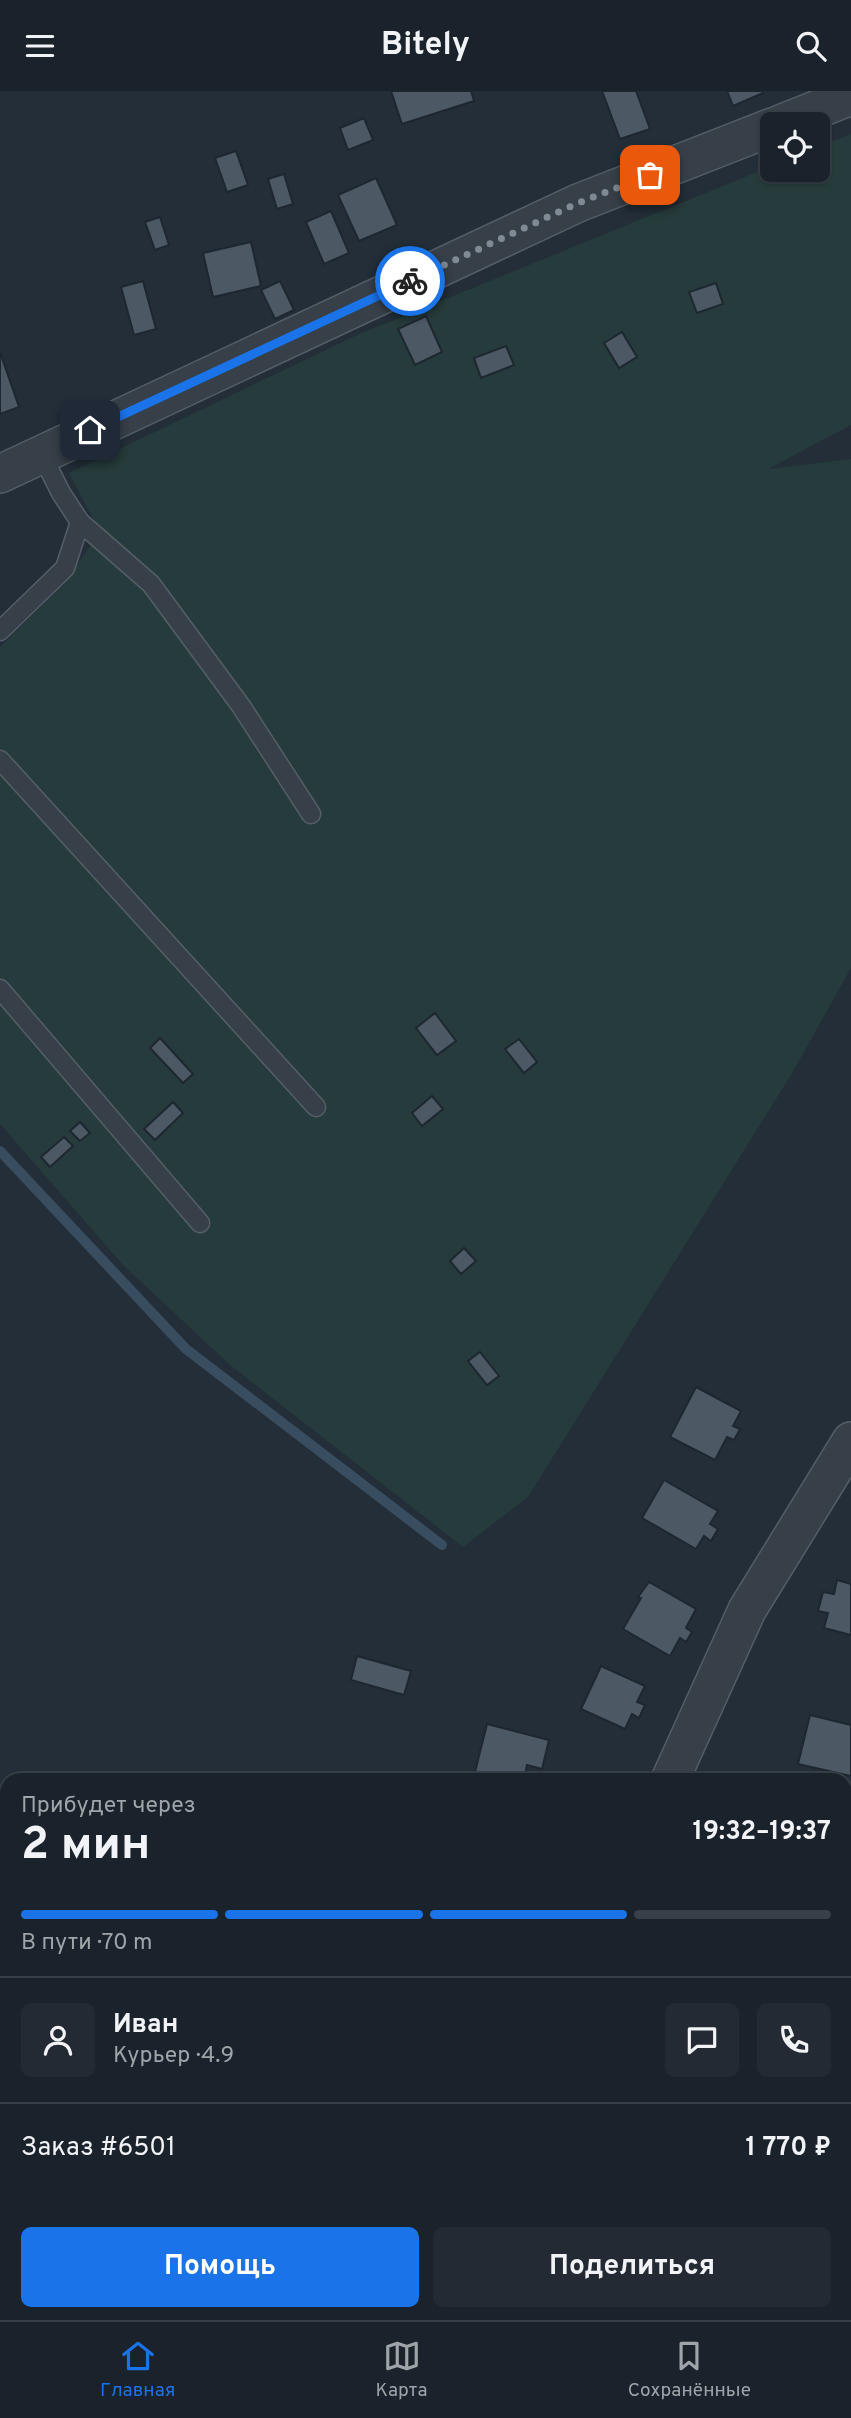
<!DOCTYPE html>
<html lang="ru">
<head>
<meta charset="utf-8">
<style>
	:root { --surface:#1a222b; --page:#232a33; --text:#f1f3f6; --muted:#9fa4a9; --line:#383f47; --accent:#1a73e8 }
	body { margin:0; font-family:Overpass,sans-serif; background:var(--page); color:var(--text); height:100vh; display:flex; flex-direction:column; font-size:26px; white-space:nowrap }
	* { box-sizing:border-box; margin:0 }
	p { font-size:23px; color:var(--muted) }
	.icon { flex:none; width:38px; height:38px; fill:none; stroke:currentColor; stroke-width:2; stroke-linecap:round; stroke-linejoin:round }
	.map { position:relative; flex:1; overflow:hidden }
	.sheet { position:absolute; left:0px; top:1682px; width:852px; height:548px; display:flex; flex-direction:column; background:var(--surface); border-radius:21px 21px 0 0; box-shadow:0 2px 5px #0004,0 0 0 2px var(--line) }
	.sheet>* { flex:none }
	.fabs { position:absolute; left:760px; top:21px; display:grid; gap:14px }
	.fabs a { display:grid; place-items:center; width:70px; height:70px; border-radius:10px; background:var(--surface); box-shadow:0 2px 5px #0004,0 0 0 2px var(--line); font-size:35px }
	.pin { position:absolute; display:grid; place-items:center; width:60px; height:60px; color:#fff; margin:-30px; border-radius:14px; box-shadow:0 4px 10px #0006 }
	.courier { position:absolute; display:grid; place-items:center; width:70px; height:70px; margin:-35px; border:5px solid #1a73e8; border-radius:50%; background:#fff; color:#222; box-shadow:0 2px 9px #0007 }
	.summary em { font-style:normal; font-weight:700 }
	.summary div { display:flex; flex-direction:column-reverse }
	.summary { display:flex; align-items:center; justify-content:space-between; height:119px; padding:0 21px }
	h1 { font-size:46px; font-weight:700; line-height:52px }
	.bar { display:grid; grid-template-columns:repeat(4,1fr); gap:10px 7px; align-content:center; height:84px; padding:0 21px }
	.bar i { height:9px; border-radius:5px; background:var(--line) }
	.bar .current { background:var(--accent) }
	.bar p { grid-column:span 4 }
	.line { display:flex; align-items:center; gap:18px; padding:0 21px; border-top:2px solid var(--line) }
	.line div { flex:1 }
	.round { display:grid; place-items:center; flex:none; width:74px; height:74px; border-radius:10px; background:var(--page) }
	.action { display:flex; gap:14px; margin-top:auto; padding:14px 21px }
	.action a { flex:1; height:80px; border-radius:10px; background:var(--accent); color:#fff; font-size:28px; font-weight:700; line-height:80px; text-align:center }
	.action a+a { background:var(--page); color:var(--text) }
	header { display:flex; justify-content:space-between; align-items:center; height:91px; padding:0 21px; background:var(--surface); font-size:32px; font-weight:700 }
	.dock { display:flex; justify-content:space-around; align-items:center; height:98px; border-top:2px solid var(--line); background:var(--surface); font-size:19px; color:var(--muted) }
	.dock a { display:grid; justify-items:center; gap:4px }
	.dock .current { color:var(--accent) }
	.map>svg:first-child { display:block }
	.green { fill:#263b3b }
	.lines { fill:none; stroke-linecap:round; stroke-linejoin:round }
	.stream { stroke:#394d61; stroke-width:10 }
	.building { fill:#4c5965; stroke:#1e2730; stroke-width:2 }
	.service-casing { stroke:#555e67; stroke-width:21 }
	.minor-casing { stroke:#555e67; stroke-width:40 }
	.secondary-casing { stroke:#555e67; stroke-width:42 }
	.service { stroke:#374049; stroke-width:18 }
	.minor { stroke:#374049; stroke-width:37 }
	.secondary { stroke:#45505c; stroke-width:38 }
	.done { stroke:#808a94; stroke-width:7; stroke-dasharray:0 12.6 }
	.route { stroke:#1a73e8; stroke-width:9 }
</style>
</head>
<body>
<header><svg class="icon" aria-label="menu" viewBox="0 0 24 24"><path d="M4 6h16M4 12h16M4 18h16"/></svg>Bitely<svg class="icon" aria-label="search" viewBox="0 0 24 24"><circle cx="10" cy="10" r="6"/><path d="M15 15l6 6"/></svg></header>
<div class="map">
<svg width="851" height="2229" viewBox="0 0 851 2229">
	<rect width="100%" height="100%" fill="#232e39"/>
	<polygon class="green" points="851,43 851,334 768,378 851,368 851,877 791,984 528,1406 463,1456 230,1274 123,1174 0,1033 0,556 63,494 100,441 69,382 357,244 772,75 772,79 817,79 817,57"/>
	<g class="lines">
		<g class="stream">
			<polyline points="0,1060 186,1258 442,1454"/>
			<polyline points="0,2045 7,2053"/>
			<polyline points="155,2222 161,2229"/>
		</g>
	</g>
	<g class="building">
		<polygon points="391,0 471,0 474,10 402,33"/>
		<polygon points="602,0 636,0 650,38 620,48"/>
		<polygon points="727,0 762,0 763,2 733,15"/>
		<polygon points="364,27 373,49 348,59 340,37"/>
		<polygon points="236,60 248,94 227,101 215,67"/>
		<polygon points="284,83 293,113 277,118 268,88"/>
		<polygon points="376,87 397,134 359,150 338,104"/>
		<polygon points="331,120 349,162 324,173 306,131"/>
		<polygon points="160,126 169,154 155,159 145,131"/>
		<polygon points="251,151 261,195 213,206 203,162"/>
		<polygon points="143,190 156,238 134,244 121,196"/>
		<polygon points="280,190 294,219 275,228 261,199"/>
		<polygon points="716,192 723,213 697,222 689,201"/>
		<polygon points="426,225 442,261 415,274 398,238"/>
		<polygon points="622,241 637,266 619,277 604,252"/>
		<polygon points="506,255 514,274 481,287 474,267"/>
		<polygon points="0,261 19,316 0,323"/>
		<polygon points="435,922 456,950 437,964 416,937"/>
		<polygon points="160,947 193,983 183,992 150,957"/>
		<polygon points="519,948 537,971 524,982 505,958"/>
		<polygon points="432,1005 443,1018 422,1035 412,1022"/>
		<polygon points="173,1011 183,1022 155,1049 144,1038"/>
		<polygon points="80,1031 90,1042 80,1050 70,1040"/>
		<polygon points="64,1046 73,1055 50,1076 41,1066"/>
		<polygon points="464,1157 476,1170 461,1183 450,1170"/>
		<polygon points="480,1261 499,1285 487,1294 468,1270"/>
		<polygon points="696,1296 741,1320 733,1335 740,1338 734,1349 727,1346 715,1369 670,1346"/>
		<polygon points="664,1389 718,1420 710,1433 718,1438 711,1450 704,1445 696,1458 642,1427"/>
		<polygon points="837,1489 851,1493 851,1544 824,1537 828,1522 818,1520 823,1501 834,1503"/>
		<polygon points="649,1491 696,1518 686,1537 692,1541 686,1551 680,1547 670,1565 623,1538 641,1507 638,1506"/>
		<polygon points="357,1565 411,1580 404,1604 351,1589"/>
		<polygon points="601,1575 645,1595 637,1611 645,1614 639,1627 632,1623 625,1638 581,1618"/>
		<polygon points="810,1624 851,1634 851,1685 798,1673"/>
		<polygon points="487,1633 549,1649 542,1678 527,1674 524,1689 473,1689"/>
		<polygon points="845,2113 851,2114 851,2148 845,2170"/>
	</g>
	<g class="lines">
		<g class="service-casing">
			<g id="service">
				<polyline points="80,431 151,493 241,615 311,723"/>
				<polyline points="0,540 65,477 80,431 61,402 41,362"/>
				<polyline points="0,669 316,1016"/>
				<polyline points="0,898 200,1132"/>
			</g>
		</g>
		<g class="minor-casing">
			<g id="minor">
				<polyline points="780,33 851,5"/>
				<polyline points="0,383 578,112 772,36"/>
				<polyline points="670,1689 747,1519 851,1350"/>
				<polyline points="634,2222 641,2229"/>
			</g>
		</g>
		<g class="secondary-casing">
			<g id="secondary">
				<polyline points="0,1967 7,1975"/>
				<polyline points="224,2222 230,2229"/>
			</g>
		</g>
		<use href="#service" class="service"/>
		<use href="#minor" class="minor"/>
		<use href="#secondary" class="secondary"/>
	</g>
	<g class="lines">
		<polyline class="done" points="410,190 578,112 650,84"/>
		<polyline class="route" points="90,339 410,190"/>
	</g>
</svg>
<div class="fabs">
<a><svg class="icon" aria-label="locate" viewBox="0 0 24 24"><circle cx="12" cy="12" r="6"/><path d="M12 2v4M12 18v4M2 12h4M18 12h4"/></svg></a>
</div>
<div class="pin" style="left:650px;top:84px;background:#ea580c"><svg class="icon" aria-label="bag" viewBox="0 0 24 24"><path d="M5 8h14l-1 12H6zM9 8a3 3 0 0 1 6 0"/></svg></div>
<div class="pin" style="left:90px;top:339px;background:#1f2937"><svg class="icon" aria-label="home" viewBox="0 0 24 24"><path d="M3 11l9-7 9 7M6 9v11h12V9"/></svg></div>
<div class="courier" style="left:410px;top:190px"><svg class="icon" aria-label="bike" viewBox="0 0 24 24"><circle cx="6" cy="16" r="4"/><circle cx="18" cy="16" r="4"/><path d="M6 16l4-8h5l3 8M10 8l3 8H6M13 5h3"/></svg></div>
<section class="sheet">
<div class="summary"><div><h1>2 мин</h1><p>Прибудет через</p></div><em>19:32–19:37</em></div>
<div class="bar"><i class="current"></i><i class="current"></i><i class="current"></i><i></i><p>В пути · 70 m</p></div>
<div class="line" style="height:126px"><a class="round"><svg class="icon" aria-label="person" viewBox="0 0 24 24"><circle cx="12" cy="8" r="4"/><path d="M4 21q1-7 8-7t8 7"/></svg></a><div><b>Иван</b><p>Курьер · 4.9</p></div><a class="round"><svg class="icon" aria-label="chat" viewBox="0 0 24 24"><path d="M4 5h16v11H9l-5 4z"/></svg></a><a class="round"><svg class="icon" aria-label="phone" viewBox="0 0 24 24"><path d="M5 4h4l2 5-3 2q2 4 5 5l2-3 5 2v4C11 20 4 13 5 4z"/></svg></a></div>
<div class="line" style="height:91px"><div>Заказ #6501</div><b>1 770 ₽</b></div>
<div class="action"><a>Помощь</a><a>Поделиться</a></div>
</section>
</div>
<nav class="dock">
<a class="current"><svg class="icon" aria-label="home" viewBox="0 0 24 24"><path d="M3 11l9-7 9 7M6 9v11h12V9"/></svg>Главная</a>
<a><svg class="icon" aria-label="map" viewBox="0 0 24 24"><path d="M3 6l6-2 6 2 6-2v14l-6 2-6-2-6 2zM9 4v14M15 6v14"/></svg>Карта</a>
<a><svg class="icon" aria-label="saved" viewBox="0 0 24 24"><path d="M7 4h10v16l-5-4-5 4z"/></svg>Сохранённые</a>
</nav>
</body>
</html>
